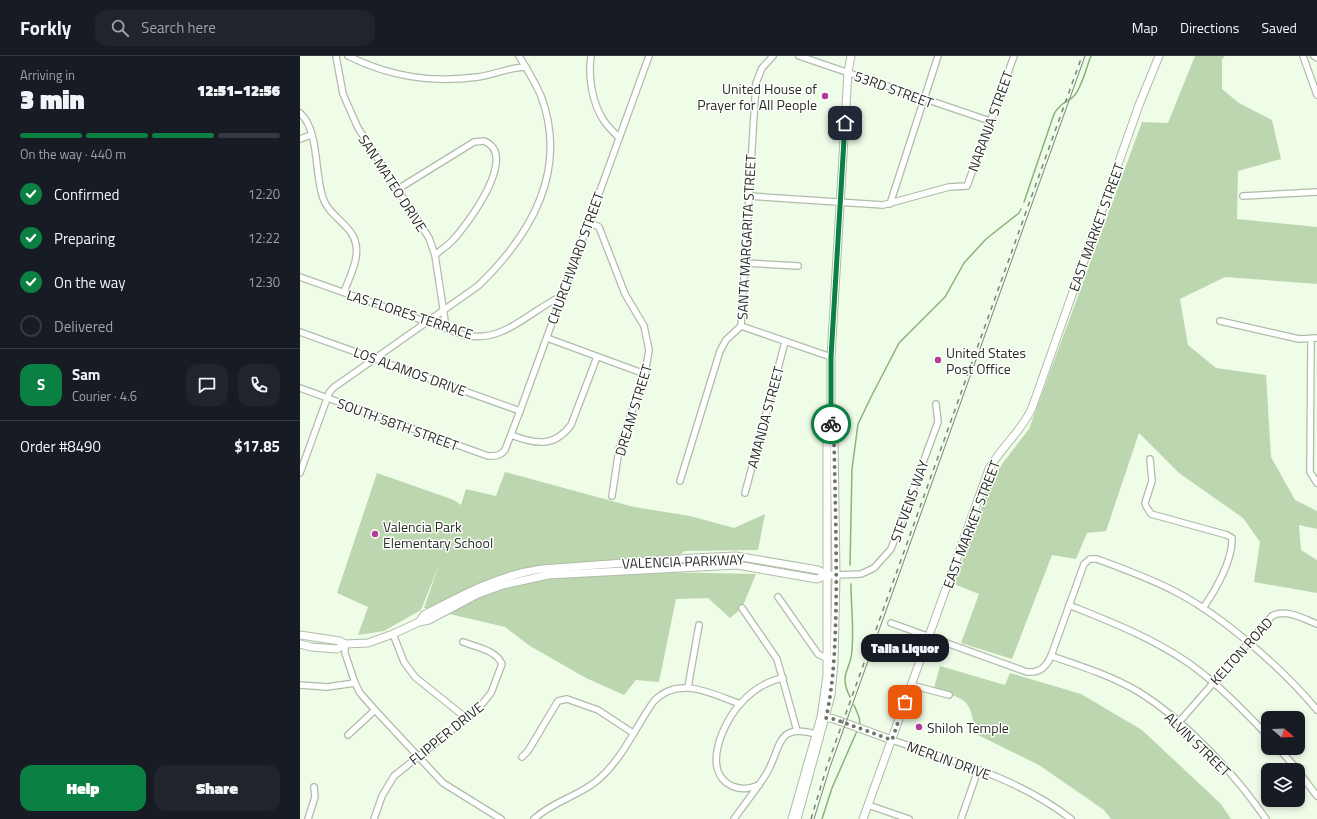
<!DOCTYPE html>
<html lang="en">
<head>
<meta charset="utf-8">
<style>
	:root { --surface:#171b24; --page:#20242c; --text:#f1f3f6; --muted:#9ea1a6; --line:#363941; --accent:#0b8043 }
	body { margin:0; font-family:"Titillium Web",sans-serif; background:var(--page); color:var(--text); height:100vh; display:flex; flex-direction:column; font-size:15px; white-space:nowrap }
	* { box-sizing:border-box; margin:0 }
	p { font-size:13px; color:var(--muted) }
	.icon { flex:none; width:22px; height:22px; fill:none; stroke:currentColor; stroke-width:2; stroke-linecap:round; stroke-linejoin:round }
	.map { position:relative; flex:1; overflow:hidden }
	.details { display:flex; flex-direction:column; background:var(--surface); width:300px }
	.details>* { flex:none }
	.needle { width:26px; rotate:109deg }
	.tools { position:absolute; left:961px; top:655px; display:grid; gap:8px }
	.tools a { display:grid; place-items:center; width:44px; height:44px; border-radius:8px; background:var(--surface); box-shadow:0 2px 6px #0003; font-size:20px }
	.pin { position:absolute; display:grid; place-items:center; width:34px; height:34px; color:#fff; margin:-17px; border-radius:8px; box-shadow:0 2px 6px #0006 }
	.courier { position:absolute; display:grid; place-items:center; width:40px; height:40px; margin:-20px; border:3px solid #0b8043; border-radius:50%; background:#fff; color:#222; box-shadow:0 1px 5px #0007 }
	.bubble { position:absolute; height:28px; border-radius:12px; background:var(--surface); box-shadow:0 2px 6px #0003; font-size:13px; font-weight:800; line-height:28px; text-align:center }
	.head em { font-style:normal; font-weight:800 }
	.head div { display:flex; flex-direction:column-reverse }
	.head { display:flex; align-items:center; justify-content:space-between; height:68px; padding:0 20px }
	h1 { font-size:26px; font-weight:800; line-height:30px }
	.bar { display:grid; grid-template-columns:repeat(4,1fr); gap:6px 4px; align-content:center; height:48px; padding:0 20px }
	.bar i { height:5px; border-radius:3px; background:var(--line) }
	.bar .selected { background:var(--accent) }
	.bar p { grid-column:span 4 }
	.line { display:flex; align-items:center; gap:10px; padding:0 20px; border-top:1px solid var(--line) }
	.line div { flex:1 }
	.round { display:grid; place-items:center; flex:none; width:42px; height:42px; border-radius:12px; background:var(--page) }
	ol { padding:0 20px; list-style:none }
	li { display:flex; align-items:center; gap:12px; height:44px }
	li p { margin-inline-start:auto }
	li .icon { padding:4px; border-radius:50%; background:var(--accent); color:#fff; stroke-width:4 }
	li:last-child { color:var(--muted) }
	li i { width:22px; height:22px; border:2px solid var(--line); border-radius:50% }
	.primary-button { display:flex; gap:8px; margin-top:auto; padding:8px 20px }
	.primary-button a { flex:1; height:46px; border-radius:12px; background:var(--accent); color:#fff; font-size:16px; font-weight:800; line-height:46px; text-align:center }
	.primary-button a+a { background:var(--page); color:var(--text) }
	header { display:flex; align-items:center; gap:24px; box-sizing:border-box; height:56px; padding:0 20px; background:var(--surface); border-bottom:1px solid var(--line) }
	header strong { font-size:19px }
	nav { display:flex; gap:22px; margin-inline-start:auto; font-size:14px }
	.search { width:280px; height:36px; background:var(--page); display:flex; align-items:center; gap:10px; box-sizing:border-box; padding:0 14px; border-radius:12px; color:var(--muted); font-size:15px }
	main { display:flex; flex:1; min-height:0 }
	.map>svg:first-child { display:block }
	.green { fill:#bcd7af }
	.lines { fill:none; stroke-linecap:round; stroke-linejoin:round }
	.stream { stroke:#8bb376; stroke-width:1.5 }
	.minor-casing { stroke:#afbca9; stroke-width:8 }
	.major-casing { stroke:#afbca9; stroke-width:9 }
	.minor { stroke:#fff; stroke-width:5.5 }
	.major { stroke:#fff; stroke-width:7 }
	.tram { stroke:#7c8578; stroke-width:1 }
	.rail { stroke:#7c8578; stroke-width:1.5; stroke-dasharray:5 5; stroke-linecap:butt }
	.done { stroke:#6e766a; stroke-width:4; stroke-dasharray:0 7.2 }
	.route { stroke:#0b8043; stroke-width:5 }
	.poi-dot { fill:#b03e99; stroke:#fff; stroke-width:1.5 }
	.labels { text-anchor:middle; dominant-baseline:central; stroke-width:3; stroke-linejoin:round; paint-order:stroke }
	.poi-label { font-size:14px; fill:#292e26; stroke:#fff; text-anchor:start }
	.street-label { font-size:14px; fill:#292e26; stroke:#fff }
</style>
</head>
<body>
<header>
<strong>Forkly</strong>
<div class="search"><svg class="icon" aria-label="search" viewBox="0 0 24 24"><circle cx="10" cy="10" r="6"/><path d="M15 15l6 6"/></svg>Search here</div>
<nav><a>Map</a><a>Directions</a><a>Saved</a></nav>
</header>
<main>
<section class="details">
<div class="head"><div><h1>3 min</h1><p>Arriving in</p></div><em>12:51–12:56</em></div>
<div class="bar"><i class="selected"></i><i class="selected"></i><i class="selected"></i><i></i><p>On the way · 440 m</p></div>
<ol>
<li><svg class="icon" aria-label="check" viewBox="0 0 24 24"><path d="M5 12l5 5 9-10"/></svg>Confirmed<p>12:20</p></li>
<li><svg class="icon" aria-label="check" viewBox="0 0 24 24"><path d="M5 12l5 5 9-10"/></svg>Preparing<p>12:22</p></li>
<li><svg class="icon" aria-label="check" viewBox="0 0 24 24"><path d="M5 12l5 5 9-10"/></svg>On the way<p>12:30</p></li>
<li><i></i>Delivered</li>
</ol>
<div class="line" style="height:72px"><b class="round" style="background:var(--accent);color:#fff">S</b><div><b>Sam</b><p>Courier · 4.6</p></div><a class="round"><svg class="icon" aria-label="chat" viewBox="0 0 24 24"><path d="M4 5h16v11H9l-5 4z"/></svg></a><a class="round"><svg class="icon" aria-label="phone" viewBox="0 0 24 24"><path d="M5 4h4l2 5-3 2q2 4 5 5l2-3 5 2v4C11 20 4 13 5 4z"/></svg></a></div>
<div class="line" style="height:52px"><div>Order #8490</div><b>$17.85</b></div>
<div class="primary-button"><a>Help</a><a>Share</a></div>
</section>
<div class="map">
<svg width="1017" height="763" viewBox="0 0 1017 763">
	<rect width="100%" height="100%" fill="#effce8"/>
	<g class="green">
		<polygon points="895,0 925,0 922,3 922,33 939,47 972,64 981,103 938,115 937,163 1017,171 1017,228 925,221 880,243 888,289 916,312 966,319 971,401 995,444 1017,455 1017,473 999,469 1001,494 1017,504 1017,537 954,526 960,486 943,462 879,417 839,377 806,475 787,477 776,503 752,499 712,603 661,587 679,538 654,528 692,421 729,373 842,66 868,67"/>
		<polygon points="205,416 334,451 390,460 434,472 465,458 458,494 385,495 356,516 456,518 442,552 430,562 408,542 376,543 359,626 336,624 324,639 286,622 230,590 205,571 124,552 139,509 121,554 84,575 58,579 68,551 37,537 77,417 154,444 161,449 166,433 196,440"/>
		<path d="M640 610 705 629 710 617 781 638 842 674 921 748 931 763H811L804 754 739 709 676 678C669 640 668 646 634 632Z"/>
	</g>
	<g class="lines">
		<g class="stream">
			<path d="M724 146 754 58C761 45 768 47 775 39 783 28 786 12 791 0"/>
			<polyline points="550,509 552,413 558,368 572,339 599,287 645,241 664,207 686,183 719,157 721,153"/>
			<path d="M550 641C538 616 551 616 552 594 554 572 551 550 551 528"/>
			<polyline points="554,649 559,661 560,668"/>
			<polyline points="522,763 532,732 557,675"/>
		</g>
		<g class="minor-casing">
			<g id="minor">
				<polyline points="36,0 43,38 58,72 129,182 135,199 145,265 148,273"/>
				<path d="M48 0C91 21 131 27 178 21 194 19 210 11 226 11"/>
				<path d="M291 0C288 21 292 47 304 65 308 71 314 76 319 82"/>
				<polyline points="499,0 690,65"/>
				<polyline points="1003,0 1017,39"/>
				<polyline points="1014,0 1017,2"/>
				<path d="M0 57C20 75 14 118 23 142 29 161 53 169 56 189 59 204 49 222 44 236"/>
				<polyline points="0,83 11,79"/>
				<path d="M98 133 174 86 184 85C220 99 167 169 152 185 147 190 141 194 135 199"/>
				<polyline points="448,140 583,149 649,131 667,130 714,0"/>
				<polyline points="943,140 1017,136"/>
				<polyline points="590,148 638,0"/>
				<polyline points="289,166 299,171 325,238 344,270 349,294 345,318 319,393 312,440"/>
				<polyline points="445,207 498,210"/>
				<path d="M0 221 164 279C203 288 228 256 260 241"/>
				<polyline points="920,265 999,283 1017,282"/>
				<polyline points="441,270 531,301"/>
				<polyline points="0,276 220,355"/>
				<polyline points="247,282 345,318"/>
				<polyline points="1011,283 1010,416 1017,427"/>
				<path d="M0 332 188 400C196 400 200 400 205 394L220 355 349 0"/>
				<path d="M211 379C235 388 254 392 271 369L297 301"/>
				<path d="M850 403 852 425 845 447 846 450 851 458 927 479 932 482C933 504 915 535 903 552"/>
				<path d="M0 417 29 337 33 332 178 230C231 179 269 115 241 40 235 26 227 13 219 0"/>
				<polyline points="380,425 420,295 426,284 441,270 456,27 462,12 473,0"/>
				<polyline points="445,437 485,286"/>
				<polyline points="536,519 561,518 574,512 591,493 638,366 636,348"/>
				<polyline points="478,541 518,598 534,606"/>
				<path d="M769 549C811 566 853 582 890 608 918 628 944 655 968 680"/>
				<polyline points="442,552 477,603 497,675"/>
				<path d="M591 567 727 616C740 617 746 611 751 600L784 508 790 503H797C824 513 852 523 878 537 925 562 983 613 1017 654"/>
				<polyline points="93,578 104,606 115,621 166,662"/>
				<polyline points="45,588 45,597 55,627 60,637 75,654 143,727 201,763"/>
				<path d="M751 600C781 610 812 620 839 636 887 666 934 717 966 763"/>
				<polyline points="0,629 27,631 55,627"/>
				<polyline points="611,629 649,639"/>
				<polyline points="388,631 399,569"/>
				<path d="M879 666 972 560C985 552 1004 563 1017 568"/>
				<polyline points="48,679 75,654"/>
				<path d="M592 684C653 705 719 722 771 763"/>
				<polyline points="978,692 998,714"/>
				<polyline points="222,701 228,695 258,645 267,643 298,654 333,677"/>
				<polyline points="998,715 1017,740"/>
				<path d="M459 729C450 733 441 734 432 730 400 715 424 665 441 647 452 635 467 625 483 622"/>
				<polyline points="568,749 609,763"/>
				<polyline points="8,763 15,741 14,731"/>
				<path d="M74 763 82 740 94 720 178 653 191 637 202 608C196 594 176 591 163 586"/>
				<path d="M234 763C253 745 280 740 299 723 323 702 336 670 354 645 379 619 412 638 440 648"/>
				<path d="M434 763C445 747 458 732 468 715 482 688 477 666 519 679"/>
				<polyline points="661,763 678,714"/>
			</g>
		</g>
		<g class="major-casing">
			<g id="major">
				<path d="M119 566 124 559C162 539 199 519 242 513L393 502 436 500 518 514 527 519"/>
				<polyline points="0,579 40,585 45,588"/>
				<polyline points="0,588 11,591 37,593 45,588 68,587 93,578 119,566 129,564 178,538 203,529 248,519 437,509 517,523 527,519 536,519"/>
				<polyline points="523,661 534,663 592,684"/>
				<polyline points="492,763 521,661 527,620 527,383 531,372"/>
				<polyline points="497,763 531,639 534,606 536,519 534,382 531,372 531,301 548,16 551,0"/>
				<path d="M563 763 689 413C701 391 722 375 732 352L839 49 859 0"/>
			</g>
		</g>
		<use href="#minor" class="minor"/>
		<use href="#major" class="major"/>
		<polyline class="tram" points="514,763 530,711 785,0"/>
		<polyline class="rail" points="511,763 527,710 782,0"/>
	</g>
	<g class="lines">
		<path class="done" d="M531 368 534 382C535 439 537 496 536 553 535 590 534 626 526 662L534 663 592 684 605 646"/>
		<polyline class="route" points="531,368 531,301 545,67"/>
	</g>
	<g class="poi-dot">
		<circle cx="525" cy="40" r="4"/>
		<circle cx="638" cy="304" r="4"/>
		<circle cx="75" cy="478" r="4"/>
		<circle cx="619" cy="671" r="4"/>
	</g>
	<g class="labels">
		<g class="poi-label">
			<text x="517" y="32" text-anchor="end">United House of<tspan x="517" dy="16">Prayer for All People</tspan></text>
			<text x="646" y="296">United States<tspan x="646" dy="16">Post Office</tspan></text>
			<text x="83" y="470">Valencia Park<tspan x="83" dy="16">Elementary School</tspan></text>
			<text x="627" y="671">Shiloh Temple</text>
		</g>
		<g class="street-label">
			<text transform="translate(594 33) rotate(20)">53RD STREET</text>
			<text transform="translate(690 65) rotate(-70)">NARANJA STREET</text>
			<text transform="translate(93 127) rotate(57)">SAN MATEO DRIVE</text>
			<text transform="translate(796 171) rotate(-70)">EAST MARKET STREET</text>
			<text transform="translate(446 181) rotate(-87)">SANTA MARGARITA STREET</text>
			<text transform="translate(275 202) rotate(-70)">CHURCHWARD STREET</text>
			<text transform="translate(110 258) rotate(18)">LAS FLORES TERRACE</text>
			<text transform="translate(110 315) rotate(20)">LOS ALAMOS DRIVE</text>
			<text transform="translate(333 354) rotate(-73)">DREAM STREET</text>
			<text transform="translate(465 361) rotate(-75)">AMANDA STREET</text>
			<text transform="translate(98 368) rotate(20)">SOUTH 58TH STREET</text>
			<text transform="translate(609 445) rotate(-70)">STEVENS WAY</text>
			<text transform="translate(671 468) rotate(-69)">EAST MARKET STREET</text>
			<text transform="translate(383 505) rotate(-2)">VALENCIA PARKWAY</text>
			<text transform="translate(941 595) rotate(-48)">KELTON ROAD</text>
			<text transform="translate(146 677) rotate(-39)">FLIPPER DRIVE</text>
			<text transform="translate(898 688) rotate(44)">ALVIN STREET</text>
			<text transform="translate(649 704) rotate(20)">MERLIN DRIVE</text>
		</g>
	</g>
</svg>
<div class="tools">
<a><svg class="needle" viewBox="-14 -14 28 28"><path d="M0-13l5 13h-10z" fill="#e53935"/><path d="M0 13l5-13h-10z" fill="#9ea1a6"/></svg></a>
<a><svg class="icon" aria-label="layers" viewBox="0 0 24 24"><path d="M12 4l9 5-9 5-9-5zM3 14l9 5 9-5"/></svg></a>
</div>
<div class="pin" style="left:605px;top:646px;background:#ea580c"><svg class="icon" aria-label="bag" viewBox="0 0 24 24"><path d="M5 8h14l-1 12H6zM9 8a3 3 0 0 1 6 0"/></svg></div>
<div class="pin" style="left:545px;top:67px;background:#1f2937"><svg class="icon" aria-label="home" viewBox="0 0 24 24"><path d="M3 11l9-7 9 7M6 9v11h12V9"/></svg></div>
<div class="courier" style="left:531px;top:368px"><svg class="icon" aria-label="bike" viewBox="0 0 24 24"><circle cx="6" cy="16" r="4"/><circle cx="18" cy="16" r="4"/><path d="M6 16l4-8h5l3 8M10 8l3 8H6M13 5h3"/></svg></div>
<div class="bubble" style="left:561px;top:578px;width:88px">Talia Liquor</div>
</div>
</main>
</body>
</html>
